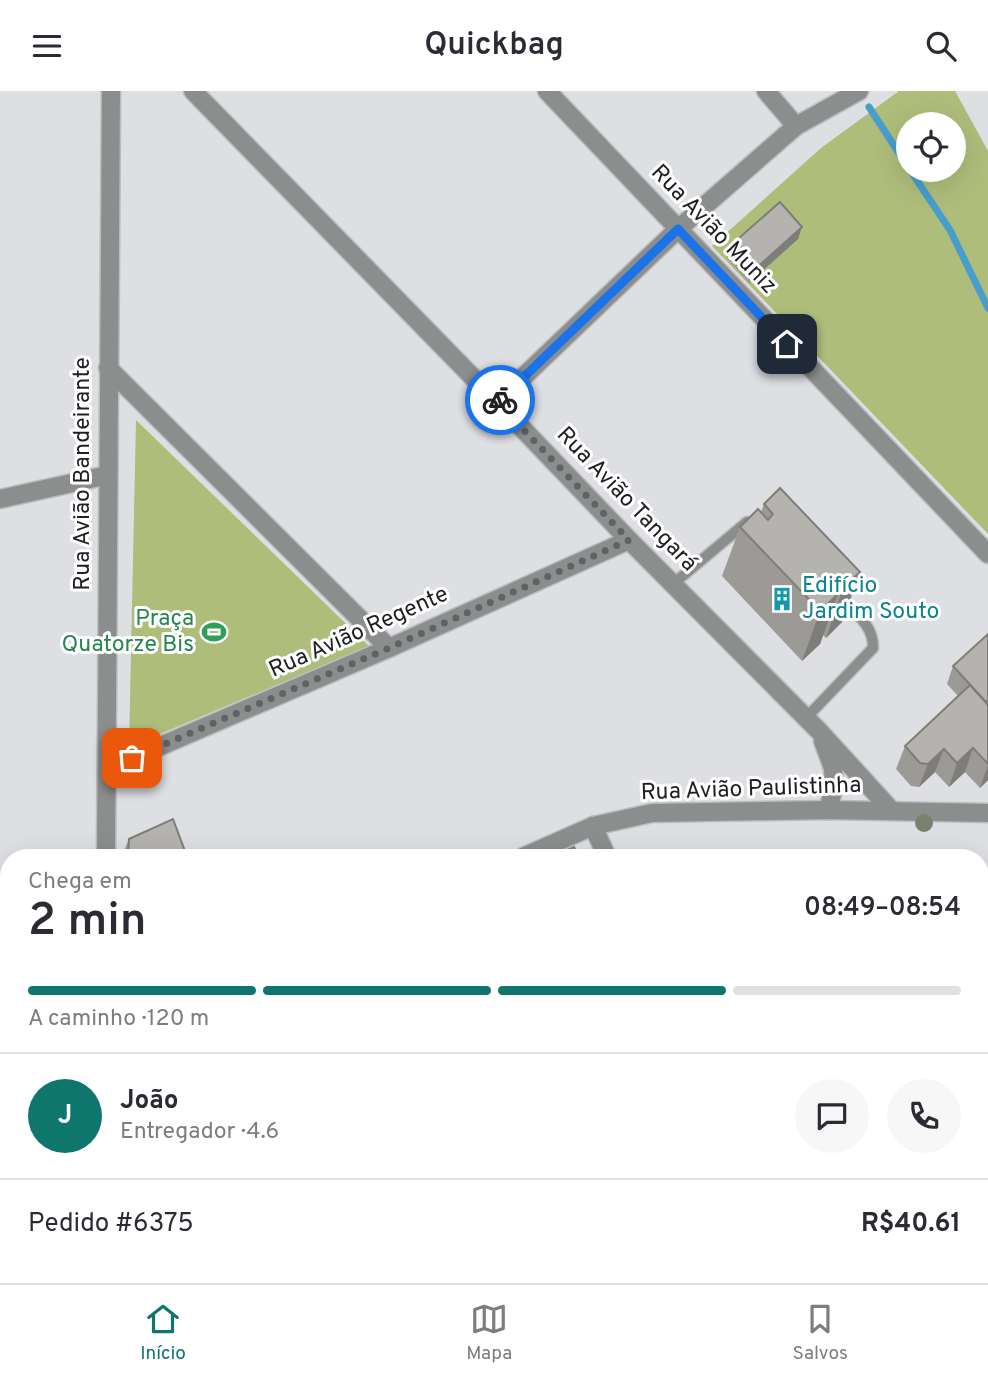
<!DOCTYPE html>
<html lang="pt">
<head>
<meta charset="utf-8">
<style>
	:root { --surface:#fff; --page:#f7f7f7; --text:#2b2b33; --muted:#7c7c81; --line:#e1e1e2; --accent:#0f766e }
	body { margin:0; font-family:Overpass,sans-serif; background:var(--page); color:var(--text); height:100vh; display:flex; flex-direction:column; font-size:26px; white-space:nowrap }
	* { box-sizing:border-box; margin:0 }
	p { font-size:23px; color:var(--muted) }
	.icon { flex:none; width:38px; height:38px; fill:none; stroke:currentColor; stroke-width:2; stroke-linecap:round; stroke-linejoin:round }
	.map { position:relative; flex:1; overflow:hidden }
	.sheet { position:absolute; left:0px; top:758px; width:989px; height:436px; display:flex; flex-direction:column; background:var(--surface); border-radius:28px 28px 0 0; box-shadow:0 7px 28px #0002 }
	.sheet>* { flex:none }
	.tools { position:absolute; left:896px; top:21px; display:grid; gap:14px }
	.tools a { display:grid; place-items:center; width:70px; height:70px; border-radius:50%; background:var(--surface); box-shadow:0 7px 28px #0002; font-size:35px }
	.pin { position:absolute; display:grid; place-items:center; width:60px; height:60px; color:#fff; margin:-30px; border-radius:14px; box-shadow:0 4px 10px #0006 }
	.courier { position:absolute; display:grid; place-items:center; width:70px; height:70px; margin:-35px; border:5px solid #1a73e8; border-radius:50%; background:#fff; color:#222; box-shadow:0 2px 9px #0007 }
	.summary em { font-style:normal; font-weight:600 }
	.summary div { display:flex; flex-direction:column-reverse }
	.summary { display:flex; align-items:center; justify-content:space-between; height:119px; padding:0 28px }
	h1 { font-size:46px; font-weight:600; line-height:52px }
	.bar { display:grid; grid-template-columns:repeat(4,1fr); gap:10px 7px; align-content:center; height:84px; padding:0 28px }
	.bar i { height:9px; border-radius:5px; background:var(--line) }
	.bar .on { background:var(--accent) }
	.bar p { grid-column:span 4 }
	.line { display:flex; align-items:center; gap:18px; padding:0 28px; border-top:2px solid var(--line) }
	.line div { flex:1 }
	.round { display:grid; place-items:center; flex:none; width:74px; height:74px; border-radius:37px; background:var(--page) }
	header { display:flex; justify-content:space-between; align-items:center; height:91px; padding:0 28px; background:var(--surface); font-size:32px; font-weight:600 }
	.dock { display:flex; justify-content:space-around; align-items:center; height:98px; border-top:2px solid var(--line); background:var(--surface); font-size:19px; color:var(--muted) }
	.dock a { display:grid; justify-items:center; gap:4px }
	.dock .on { color:var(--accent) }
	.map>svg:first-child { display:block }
	.grass { fill:#afbd7b; fill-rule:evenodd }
	.park { fill:url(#park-tufts) }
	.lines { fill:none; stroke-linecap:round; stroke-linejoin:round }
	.stream { stroke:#479ecc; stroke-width:7 }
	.service-casing { stroke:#bbbcc0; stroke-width:13 }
	.minor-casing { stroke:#bbbcc0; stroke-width:21 }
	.secondary-casing { stroke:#bbbcc0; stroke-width:21 }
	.service { stroke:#8c8e8e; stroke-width:10 }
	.minor { stroke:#8c8e8e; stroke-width:18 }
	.secondary { stroke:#656868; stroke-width:18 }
	.tree { fill:#7c806e }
	.wall { fill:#9c9a96 }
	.shaded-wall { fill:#7f7d7a }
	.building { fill:#b5b3af; stroke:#7f7d7a; stroke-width:2 }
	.done { stroke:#616265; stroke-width:7; stroke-dasharray:0 12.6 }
	.route { stroke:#1a73e8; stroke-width:9 }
	.labels { text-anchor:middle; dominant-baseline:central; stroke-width:6; stroke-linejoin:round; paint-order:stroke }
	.street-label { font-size:23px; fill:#1e1f21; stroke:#fff }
	.culture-label { font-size:23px; fill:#0d838f; stroke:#fff; text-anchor:start }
	.leisure-label { font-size:23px; fill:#27864d; stroke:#fff; text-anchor:end }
</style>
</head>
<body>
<header><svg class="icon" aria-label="menu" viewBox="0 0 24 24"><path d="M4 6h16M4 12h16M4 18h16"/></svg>Quickbag<svg class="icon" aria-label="search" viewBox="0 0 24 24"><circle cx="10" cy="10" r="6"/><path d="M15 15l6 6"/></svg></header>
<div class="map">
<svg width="988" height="1192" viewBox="0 0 988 1192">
	<defs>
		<pattern id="park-tufts" width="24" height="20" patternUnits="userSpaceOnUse" patternTransform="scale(1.75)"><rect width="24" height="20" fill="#afbd7b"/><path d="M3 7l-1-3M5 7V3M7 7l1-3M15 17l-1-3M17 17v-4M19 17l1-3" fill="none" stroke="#96a26a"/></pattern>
	</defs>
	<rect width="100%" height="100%" fill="#dddfe3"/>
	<g class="grass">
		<path d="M899 0H955L988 60V443L712 155 821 57ZM908 33H954V79H908Z"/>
		<polygon points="136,329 369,555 129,656"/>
		<polygon points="980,1043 988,1043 988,1192 436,1192 448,1185 980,1185"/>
	</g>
	<polygon class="park" points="448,1185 818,1185 811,1192 436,1192"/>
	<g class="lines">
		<g class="stream">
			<polyline points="869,16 908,76"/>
			<polyline points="910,79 950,139 988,217"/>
		</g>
		<g class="service-casing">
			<g id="service">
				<polyline points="673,493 747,431 749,431"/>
				<path d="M806 627 873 557C874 534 854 521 839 506"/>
			</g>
		</g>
		<g class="minor-casing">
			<g id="minor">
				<polyline points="193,0 497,311 629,449 819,640 892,720"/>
				<polyline points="547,0 988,463"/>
				<polyline points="766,0 796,35"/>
				<polyline points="108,277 389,557"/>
				<polyline points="497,311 678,138 796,35 859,0"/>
				<polyline points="0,408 108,384"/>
				<polyline points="823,650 833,677 834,696 828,719"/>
				<polyline points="107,678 389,557 629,449"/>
				<polyline points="593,735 607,766"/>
				<polyline points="106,766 111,0"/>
				<polyline points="523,766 593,735 652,722 828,719 988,722"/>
				<polyline points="0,993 9,990"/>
				<polyline points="286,1185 288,1192"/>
				<polyline points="64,1192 70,1185"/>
				<polyline points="129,1192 150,1185"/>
				<polyline points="362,1192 376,1185"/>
			</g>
		</g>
		<g class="secondary-casing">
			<g id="secondary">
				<polyline points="980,964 988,964"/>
				<polyline points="980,1000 988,1000"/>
				<polyline points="209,1192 228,1185"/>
				<polyline points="314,1192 334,1185"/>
			</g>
		</g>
		<use href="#service" class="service"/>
		<use href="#minor" class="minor"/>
		<use href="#secondary" class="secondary"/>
	</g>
	<circle class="tree" cx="924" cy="732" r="9"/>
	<g class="wall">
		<polygon points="798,148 749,192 727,167 731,154"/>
		<polygon points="764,413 860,481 842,531 826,547 823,544 820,553 802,570 722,485 740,436 761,421"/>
		<polygon points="988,543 988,689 980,697 965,681 949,696 935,681 919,696 911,695 896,678 905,655 959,606 947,593 953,575"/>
		<polygon points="129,748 184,766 124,766 124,760"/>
	</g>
	<g class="shaded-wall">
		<polygon points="802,136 798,148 749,192 753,180"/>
		<polygon points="860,481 842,531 826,547 843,497"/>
		<polygon points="834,487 823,517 838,503 820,553 802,570 820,520 828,493"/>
		<polygon points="973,657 965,681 949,696 957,672"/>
		<polygon points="944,658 935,681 919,696 928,673"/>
		<polygon points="988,674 988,689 980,697"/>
		<polygon points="9,1179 5,1191 0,1192 0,1183"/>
	</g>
	<g class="building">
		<polygon points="780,111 802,136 753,180 731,154"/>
		<polygon points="780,397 860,481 843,497 834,487 828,493 838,503 820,520 740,436 758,418 768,429 773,423 764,413"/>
		<polygon points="988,543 988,609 986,611 953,575"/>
		<polygon points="970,594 988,614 988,673 973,657 957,672 944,658 928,673 920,672 905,655"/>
		<polygon points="173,728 186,763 177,766 128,766 129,748"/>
		<polygon points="574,756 579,766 552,766"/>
		<polygon points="0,1155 9,1177 9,1179 0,1183"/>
	</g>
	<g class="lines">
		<polyline class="done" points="132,667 389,557 629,449 497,311 500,309"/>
		<polyline class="route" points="500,309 678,138 787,253"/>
	</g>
	<defs>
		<g id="building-bare" transform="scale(1.89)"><path d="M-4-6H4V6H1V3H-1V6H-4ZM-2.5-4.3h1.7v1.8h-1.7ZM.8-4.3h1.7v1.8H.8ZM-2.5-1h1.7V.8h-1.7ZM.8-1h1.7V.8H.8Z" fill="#0f9aa8" stroke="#fff" stroke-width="2.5" paint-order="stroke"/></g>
		<g id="stadium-bare" transform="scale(1.89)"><path d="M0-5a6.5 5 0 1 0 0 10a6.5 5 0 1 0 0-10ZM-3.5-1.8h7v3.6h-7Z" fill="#2e9e5b" stroke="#fff" stroke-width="2.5" paint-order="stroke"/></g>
	</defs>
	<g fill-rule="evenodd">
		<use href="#building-bare" x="782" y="508"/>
		<use href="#stadium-bare" x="214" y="541"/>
	</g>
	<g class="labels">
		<g class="street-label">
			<text transform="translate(713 139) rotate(46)">Rua Avião Muniz</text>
			<text transform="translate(83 383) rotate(-90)">Rua Avião Bandeirante</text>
			<text transform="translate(626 409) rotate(46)">Rua Avião Tangará</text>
			<text transform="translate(359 542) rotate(-24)">Rua Avião Regente</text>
			<text transform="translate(751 699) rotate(-2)">Rua Avião Paulistinha</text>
		</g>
		<g class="culture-label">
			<text x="802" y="495">Edifício<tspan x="802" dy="26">Jardim Souto</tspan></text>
		</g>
		<g class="leisure-label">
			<text x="194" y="528">Praça<tspan x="194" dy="26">Quatorze Bis</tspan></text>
		</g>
	</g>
</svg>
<div class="tools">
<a><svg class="icon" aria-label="locate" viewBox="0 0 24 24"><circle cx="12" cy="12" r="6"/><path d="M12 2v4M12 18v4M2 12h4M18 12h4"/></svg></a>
</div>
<div class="pin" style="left:132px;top:667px;background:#ea580c"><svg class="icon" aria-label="bag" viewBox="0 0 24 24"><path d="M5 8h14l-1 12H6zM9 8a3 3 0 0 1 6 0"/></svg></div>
<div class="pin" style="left:787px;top:253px;background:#1f2937"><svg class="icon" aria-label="home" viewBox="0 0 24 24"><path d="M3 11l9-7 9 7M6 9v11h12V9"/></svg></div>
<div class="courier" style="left:500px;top:309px"><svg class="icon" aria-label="bike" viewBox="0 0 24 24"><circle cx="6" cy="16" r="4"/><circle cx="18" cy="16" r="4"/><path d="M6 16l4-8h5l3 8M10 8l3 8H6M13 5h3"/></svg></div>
<section class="sheet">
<div class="summary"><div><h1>2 min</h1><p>Chega em</p></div><em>08:49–08:54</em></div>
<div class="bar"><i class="on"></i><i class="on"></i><i class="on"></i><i></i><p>A caminho · 120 m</p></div>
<div class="line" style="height:126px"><b class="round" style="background:var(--accent);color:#fff">J</b><div><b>João</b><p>Entregador · 4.6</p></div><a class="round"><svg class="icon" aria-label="chat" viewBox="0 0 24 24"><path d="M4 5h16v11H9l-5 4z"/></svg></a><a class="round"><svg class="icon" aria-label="phone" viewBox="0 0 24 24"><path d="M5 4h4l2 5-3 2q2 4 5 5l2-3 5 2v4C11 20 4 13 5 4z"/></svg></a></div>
<div class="line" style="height:91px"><div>Pedido #6375</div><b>R$40.61</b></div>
</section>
</div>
<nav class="dock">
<a class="on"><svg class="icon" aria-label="home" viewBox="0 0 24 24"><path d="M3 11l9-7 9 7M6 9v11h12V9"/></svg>Início</a>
<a><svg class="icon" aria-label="map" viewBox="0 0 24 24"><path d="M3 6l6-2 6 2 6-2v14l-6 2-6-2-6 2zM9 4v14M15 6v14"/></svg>Mapa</a>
<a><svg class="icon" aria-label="saved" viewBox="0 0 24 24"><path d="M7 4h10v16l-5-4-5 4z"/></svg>Salvos</a>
</nav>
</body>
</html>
